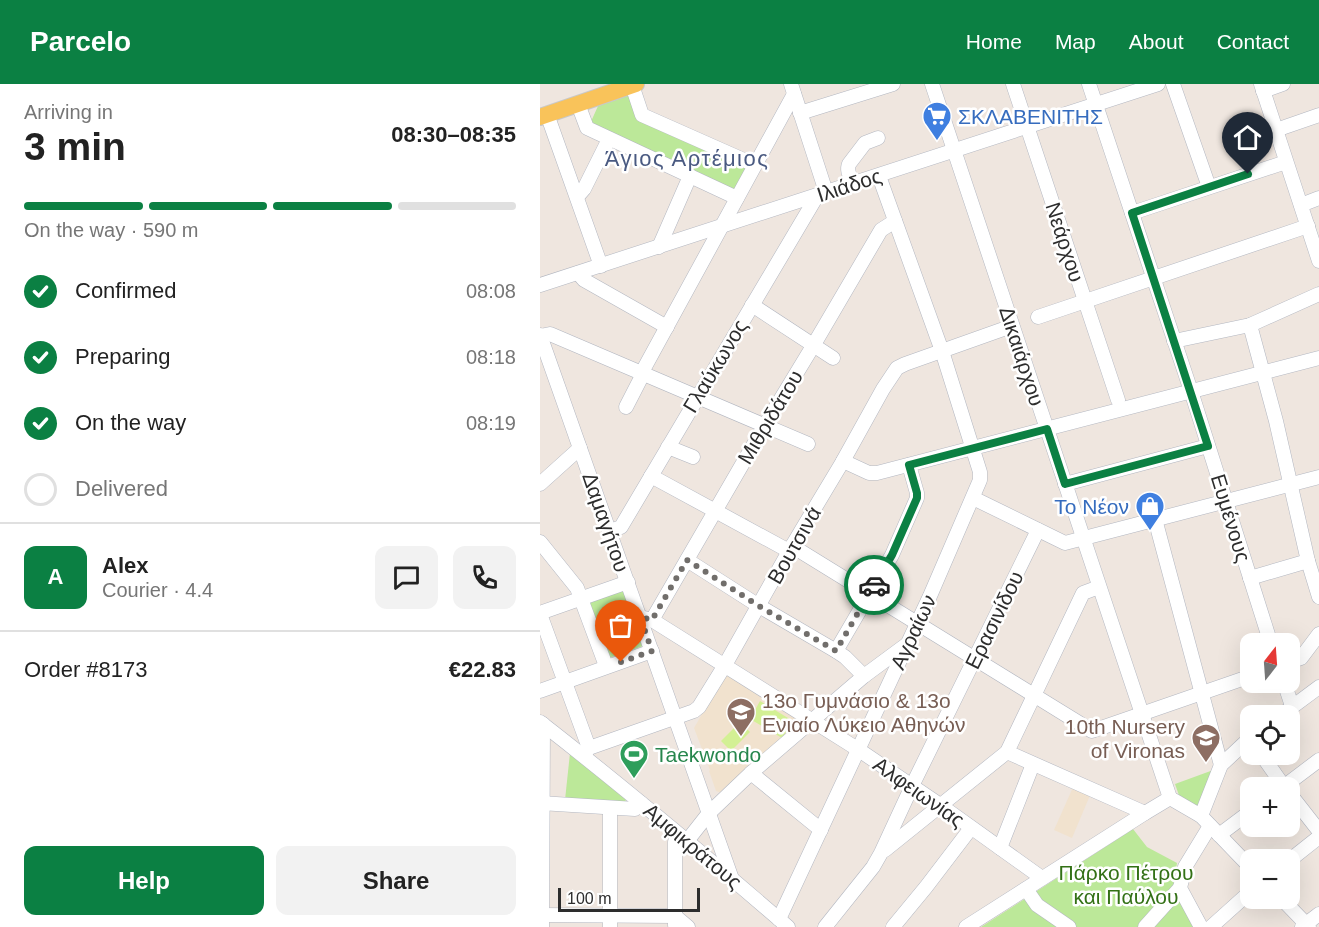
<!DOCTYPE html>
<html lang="en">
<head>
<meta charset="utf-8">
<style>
	:root { --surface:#fff; --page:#f2f2f2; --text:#222; --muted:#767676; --line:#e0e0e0; --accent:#0b8043 }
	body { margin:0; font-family:Arial,sans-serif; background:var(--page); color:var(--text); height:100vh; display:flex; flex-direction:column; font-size:22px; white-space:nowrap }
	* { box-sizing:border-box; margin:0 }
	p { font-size:20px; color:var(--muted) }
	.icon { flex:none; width:33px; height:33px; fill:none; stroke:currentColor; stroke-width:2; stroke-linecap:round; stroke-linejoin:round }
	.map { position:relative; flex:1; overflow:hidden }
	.drawer { display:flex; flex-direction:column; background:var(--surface); width:540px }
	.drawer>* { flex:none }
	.needle { width:39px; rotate:17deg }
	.tools { position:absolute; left:700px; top:549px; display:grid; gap:12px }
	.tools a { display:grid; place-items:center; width:60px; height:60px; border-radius:12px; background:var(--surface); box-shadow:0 6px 24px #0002; font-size:30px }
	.scale { position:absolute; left:18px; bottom:15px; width:142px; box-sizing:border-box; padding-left:6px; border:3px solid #2d2d2d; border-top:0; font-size:16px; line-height:21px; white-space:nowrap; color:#2d2d2d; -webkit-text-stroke:4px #fff; paint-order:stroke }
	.pin { position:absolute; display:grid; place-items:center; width:51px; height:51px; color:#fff; margin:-62px -26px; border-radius:50% 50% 50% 0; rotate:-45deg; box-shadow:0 0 6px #0007 }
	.pin .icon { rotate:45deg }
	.courier { position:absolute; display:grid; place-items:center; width:60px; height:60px; margin:-30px; border:4px solid #0b8043; border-radius:50%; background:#fff; color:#222; box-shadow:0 2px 8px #0007 }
	.headline em { font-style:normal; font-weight:800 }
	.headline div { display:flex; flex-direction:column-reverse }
	.headline { display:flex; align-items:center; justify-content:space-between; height:102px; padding:0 24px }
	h1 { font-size:39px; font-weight:800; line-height:45px }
	.bar { display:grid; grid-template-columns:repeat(4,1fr); gap:9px 6px; align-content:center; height:72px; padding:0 24px }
	.bar i { height:8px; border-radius:4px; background:var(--line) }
	.bar .active { background:var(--accent) }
	.bar p { grid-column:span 4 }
	.line { display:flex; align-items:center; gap:15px; padding:0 24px; border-top:2px solid var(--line) }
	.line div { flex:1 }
	.round { display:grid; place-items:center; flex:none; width:63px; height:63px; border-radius:12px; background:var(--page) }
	ol { padding:0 24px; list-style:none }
	li { display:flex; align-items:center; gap:18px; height:66px }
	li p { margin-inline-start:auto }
	li .icon { padding:6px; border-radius:50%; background:var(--accent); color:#fff; stroke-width:4 }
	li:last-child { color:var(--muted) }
	li i { width:33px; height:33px; border:3px solid var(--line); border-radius:50% }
	.button { display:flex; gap:12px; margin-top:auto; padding:12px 24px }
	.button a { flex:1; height:69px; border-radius:12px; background:var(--accent); color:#fff; font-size:24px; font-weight:800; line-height:69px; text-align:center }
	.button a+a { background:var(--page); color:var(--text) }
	header { display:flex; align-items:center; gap:36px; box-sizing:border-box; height:84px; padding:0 30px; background:var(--accent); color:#fff }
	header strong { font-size:28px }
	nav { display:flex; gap:33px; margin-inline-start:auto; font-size:21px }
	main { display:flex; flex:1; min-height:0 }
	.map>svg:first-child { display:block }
	.education { fill:#f1e2ce }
	.green { fill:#bce899 }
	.pitch { fill:#d3f094 }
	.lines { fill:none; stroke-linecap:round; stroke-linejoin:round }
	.minor-casing { stroke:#b3b7c1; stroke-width:15 }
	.major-casing { stroke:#c8c8c8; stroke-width:18 }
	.minor { stroke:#fff; stroke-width:14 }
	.major { stroke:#f9c35a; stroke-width:16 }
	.done { stroke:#716e6b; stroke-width:6; stroke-dasharray:0 10.8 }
	.route { stroke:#0b8043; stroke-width:8 }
	.labels { text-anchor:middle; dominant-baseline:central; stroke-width:5; stroke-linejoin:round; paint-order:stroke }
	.shop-label { font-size:21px; fill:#366cbe; stroke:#fff; text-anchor:start }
	.street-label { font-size:21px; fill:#2d2d2d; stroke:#fff }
	.education-label { font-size:21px; fill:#785e54; stroke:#fff; text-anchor:start }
	.leisure-label { font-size:21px; fill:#27864d; stroke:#fff; text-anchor:start }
	.park-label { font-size:21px; fill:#337116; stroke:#fff }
	.neighbourhood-label { font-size:22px; letter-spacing:1.5px; fill:#4a5a81; stroke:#fff }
</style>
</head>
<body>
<header>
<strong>Parcelo</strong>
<nav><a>Home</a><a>Map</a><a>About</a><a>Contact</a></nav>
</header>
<main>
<section class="drawer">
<div class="headline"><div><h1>3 min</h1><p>Arriving in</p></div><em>08:30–08:35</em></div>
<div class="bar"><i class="active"></i><i class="active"></i><i class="active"></i><i></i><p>On the way · 590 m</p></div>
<ol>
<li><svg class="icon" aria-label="check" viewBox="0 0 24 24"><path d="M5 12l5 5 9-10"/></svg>Confirmed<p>08:08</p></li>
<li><svg class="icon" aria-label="check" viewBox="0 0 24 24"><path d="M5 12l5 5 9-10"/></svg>Preparing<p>08:18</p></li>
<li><svg class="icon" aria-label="check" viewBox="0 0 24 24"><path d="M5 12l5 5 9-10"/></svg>On the way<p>08:19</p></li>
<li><i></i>Delivered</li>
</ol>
<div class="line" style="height:108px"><b class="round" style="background:var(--accent);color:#fff">A</b><div><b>Alex</b><p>Courier · 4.4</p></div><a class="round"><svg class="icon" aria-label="chat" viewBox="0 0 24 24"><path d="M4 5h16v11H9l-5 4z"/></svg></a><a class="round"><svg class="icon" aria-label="phone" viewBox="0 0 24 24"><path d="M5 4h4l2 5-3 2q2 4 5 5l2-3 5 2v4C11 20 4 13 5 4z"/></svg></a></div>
<div class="line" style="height:78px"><div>Order #8173</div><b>€22.83</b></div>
<div class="button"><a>Help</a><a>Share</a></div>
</section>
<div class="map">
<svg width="779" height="843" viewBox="0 0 779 843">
	<rect width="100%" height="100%" fill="#efe6df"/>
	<g class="education">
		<polygon points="186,588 260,633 260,639 182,709 176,707 169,687 170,686 154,644"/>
		<polygon points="534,701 551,709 532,754 514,746"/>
	</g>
	<g class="green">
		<polygon points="96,9 104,30 214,74 193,113 49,42 58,22"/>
		<polygon points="86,505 106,561 66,575 47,519"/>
		<polygon points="30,669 85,714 86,718 84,719 25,716"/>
		<polygon points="676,685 660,723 641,717 635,700"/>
		<polygon points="593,745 607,763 637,779 633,804 656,843 441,843"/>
	</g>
	<g class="pitch">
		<polygon points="220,617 253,637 242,654 210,635"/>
		<polygon points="200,638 210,648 191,667 181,657"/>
	</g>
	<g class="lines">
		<g class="minor-casing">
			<g id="minor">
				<polyline points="251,0 286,108"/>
				<polyline points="392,0 630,714"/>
				<polyline points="473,0 578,316"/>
				<polyline points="549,0 651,307 731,560"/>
				<polyline points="633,0 669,103"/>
				<polyline points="721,0 779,177"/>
				<polyline points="92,1 102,31 215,81"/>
				<polyline points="723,7 743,0"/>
				<polyline points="38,20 47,44 197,114"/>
				<polyline points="260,29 353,0"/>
				<polyline points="7,30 61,182"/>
				<polyline points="736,46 779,31"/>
				<path d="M313 100C311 94 306 87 309 80L325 59 338 54"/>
				<polyline points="37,113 44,105 69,55"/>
				<polyline points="761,121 779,114"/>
				<polyline points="592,129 746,78"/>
				<polyline points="119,163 150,92"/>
				<polyline points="38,189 44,196 127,243"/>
				<polyline points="0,201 618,0"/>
				<polyline points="212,221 293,274"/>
				<polyline points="498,233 768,142"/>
				<polyline points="710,241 736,337 768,477 779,513"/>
				<polyline points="0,251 192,795"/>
				<polyline points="1,252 10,250 268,360"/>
				<polyline points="634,257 710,241 779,210"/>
				<polyline points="101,290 254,10"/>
				<polyline points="86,323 103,290"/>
				<polyline points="128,363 153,373"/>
				<polyline points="303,377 329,389 337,389 779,274"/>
				<polyline points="111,392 249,467"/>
				<polyline points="0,400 40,364"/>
				<polyline points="525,400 668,362"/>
				<polyline points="433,414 525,459 779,393"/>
				<polyline points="615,435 681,681"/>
				<polyline points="70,447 81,443 277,112"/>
				<polyline points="0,458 37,504 66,582"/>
				<polyline points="252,462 552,647 711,592"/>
				<polyline points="147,476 219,522 296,567 305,573 324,592"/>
				<polyline points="710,494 768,477"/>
				<polyline points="0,529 88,498"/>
				<polyline points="0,530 49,664"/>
				<polyline points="100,533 112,536 319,666 400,721 502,794"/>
				<polyline points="112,536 225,341 273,262 341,146 355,137"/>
				<polyline points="296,567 352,471 377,414 377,409 369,381"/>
				<polyline points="750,578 761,574 779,550"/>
				<polyline points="744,598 752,622"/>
				<polyline points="0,607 112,567"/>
				<polyline points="740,632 779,603"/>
				<path d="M0 638C85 704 167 773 248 843"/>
				<polyline points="467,668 605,729"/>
				<polyline points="721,670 745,704"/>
				<polyline points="44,671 49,664 154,627 159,623 185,581 252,462 303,377 343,305 357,284 365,280 472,242"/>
				<polyline points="211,689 281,746"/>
				<polyline points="742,704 779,676"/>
				<polyline points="750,710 779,747"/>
				<polyline points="630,714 661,732 711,784"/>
				<polyline points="0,719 95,725 101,719"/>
				<polyline points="70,724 70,843"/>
				<polyline points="661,732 681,681 711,653"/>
				<polyline points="679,751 711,727"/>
				<polyline points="147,757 169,729 211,689 324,592 366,561"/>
				<polyline points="460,764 493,680"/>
				<polyline points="345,766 467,668 543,509 559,503"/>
				<polyline points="750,776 779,753"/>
				<polyline points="486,805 497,821 529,843"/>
				<polyline points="741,814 769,843"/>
				<polyline points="0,831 135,832 148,843"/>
				<polyline points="239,835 390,512 440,396 440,388 402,267 339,92"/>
				<polyline points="135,841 135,758 139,752"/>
				<polyline points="2,843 3,640"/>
				<polyline points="285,843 333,783 341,769 372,702 498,446"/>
				<polyline points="353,843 386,803 431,744"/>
				<polyline points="426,843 605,729 630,714"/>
				<polyline points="605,843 640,804"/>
				<polyline points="661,843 640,804 645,783 670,742"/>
				<polyline points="671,843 711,807"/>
				<polyline points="762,843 779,830"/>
			</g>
		</g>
		<g class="major-casing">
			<polyline id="major" points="0,33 96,0"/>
		</g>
		<use href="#minor" class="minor"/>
		<use href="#major" class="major"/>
	</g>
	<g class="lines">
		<polyline class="done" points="81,578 112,567 100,533 112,536 147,476 219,522 296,567 334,501"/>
		<polyline class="route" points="334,501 352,471 377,414 377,409 369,381 507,345 525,400 668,362 592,129 708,90"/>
	</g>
	<defs>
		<g id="supermarket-pin" transform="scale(1.5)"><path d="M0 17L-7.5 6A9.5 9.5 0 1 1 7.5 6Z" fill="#3f7fe0" stroke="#fff"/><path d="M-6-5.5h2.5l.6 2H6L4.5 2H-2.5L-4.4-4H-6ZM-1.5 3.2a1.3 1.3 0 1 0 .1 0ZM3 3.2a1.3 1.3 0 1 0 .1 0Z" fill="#fff"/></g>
		<g id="shop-pin" transform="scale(1.5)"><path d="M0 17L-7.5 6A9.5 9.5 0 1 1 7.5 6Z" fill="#3f7fe0" stroke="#fff"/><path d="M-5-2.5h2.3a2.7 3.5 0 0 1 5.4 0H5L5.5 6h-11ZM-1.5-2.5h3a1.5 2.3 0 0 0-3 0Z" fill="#fff"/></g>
		<g id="school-pin" transform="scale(1.5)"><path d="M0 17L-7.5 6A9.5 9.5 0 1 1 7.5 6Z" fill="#8d6e63" stroke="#fff"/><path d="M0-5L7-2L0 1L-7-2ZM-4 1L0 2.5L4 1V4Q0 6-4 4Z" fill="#fff"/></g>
		<g id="stadium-pin" transform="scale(1.5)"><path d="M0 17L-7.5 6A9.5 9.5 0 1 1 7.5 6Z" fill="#2e9e5b" stroke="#fff"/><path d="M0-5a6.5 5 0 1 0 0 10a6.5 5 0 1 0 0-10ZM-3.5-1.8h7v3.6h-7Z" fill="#fff"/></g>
	</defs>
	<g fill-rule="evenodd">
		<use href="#supermarket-pin" x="397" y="32"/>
		<use href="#shop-pin" x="610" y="422"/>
		<use href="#school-pin" x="201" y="628"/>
		<use href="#school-pin" x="666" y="654"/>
		<use href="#stadium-pin" x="94" y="670"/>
	</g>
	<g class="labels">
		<g class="shop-label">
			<text x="418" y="32">ΣΚΛΑΒΕΝΙΤΗΣ</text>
			<text x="589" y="422" text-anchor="end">Το Νέον</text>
		</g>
		<g class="street-label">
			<text transform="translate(309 101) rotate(-18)">Ιλιάδος</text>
			<text transform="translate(525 158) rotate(72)">Νεάρχου</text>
			<text transform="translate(482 272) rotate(72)">Δικαιάρχου</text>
			<text transform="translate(175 282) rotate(-59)">Γλαύκωνος</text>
			<text transform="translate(230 333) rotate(-59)">Μιθριδάτου</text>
			<text transform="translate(691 434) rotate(73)">Ευμένους</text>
			<text transform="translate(66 438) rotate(71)">Δαμαγήτου</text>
			<text transform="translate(254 461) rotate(-60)">Βουτσινά</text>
			<text transform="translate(454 536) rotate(-64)">Ερασινίδου</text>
			<text transform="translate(373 548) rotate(-65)">Αγραίων</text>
			<text transform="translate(379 708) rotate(35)">Αλφειωνίας</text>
			<text transform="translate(153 762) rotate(40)">Αμφικράτους</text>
		</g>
		<g class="education-label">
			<text x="222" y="616">13ο Γυμνάσιο &amp; 13ο<tspan x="222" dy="24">Ενιαίο Λύκειο Αθηνών</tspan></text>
			<text x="645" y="642" text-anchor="end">10th Nursery<tspan x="645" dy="24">of Vironas</tspan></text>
		</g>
		<g class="leisure-label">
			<text x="115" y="670">Taekwondo</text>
		</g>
		<g class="park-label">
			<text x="586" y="788">Πάρκο Πέτρου<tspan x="586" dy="24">και Παύλου</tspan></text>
		</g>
		<g class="neighbourhood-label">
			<text x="147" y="74">Άγιος Αρτέμιος</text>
		</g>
	</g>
</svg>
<div class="tools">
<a><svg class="needle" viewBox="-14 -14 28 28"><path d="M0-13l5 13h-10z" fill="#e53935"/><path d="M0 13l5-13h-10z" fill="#767676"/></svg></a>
<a><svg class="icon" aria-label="locate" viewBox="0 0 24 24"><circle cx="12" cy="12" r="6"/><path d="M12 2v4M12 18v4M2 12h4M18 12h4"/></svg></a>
<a>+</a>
<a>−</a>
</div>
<div class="scale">100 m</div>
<div class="pin" style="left:81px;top:578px;background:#ea580c"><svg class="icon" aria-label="bag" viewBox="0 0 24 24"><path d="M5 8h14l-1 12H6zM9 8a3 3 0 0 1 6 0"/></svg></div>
<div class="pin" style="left:708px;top:90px;background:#1f2937"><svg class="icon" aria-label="home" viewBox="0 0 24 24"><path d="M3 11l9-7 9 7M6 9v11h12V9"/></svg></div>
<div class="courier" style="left:334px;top:501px"><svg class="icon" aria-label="car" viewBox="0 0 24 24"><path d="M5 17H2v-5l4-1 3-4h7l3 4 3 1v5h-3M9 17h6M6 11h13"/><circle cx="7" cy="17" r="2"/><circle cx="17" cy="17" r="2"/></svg></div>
</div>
</main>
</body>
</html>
